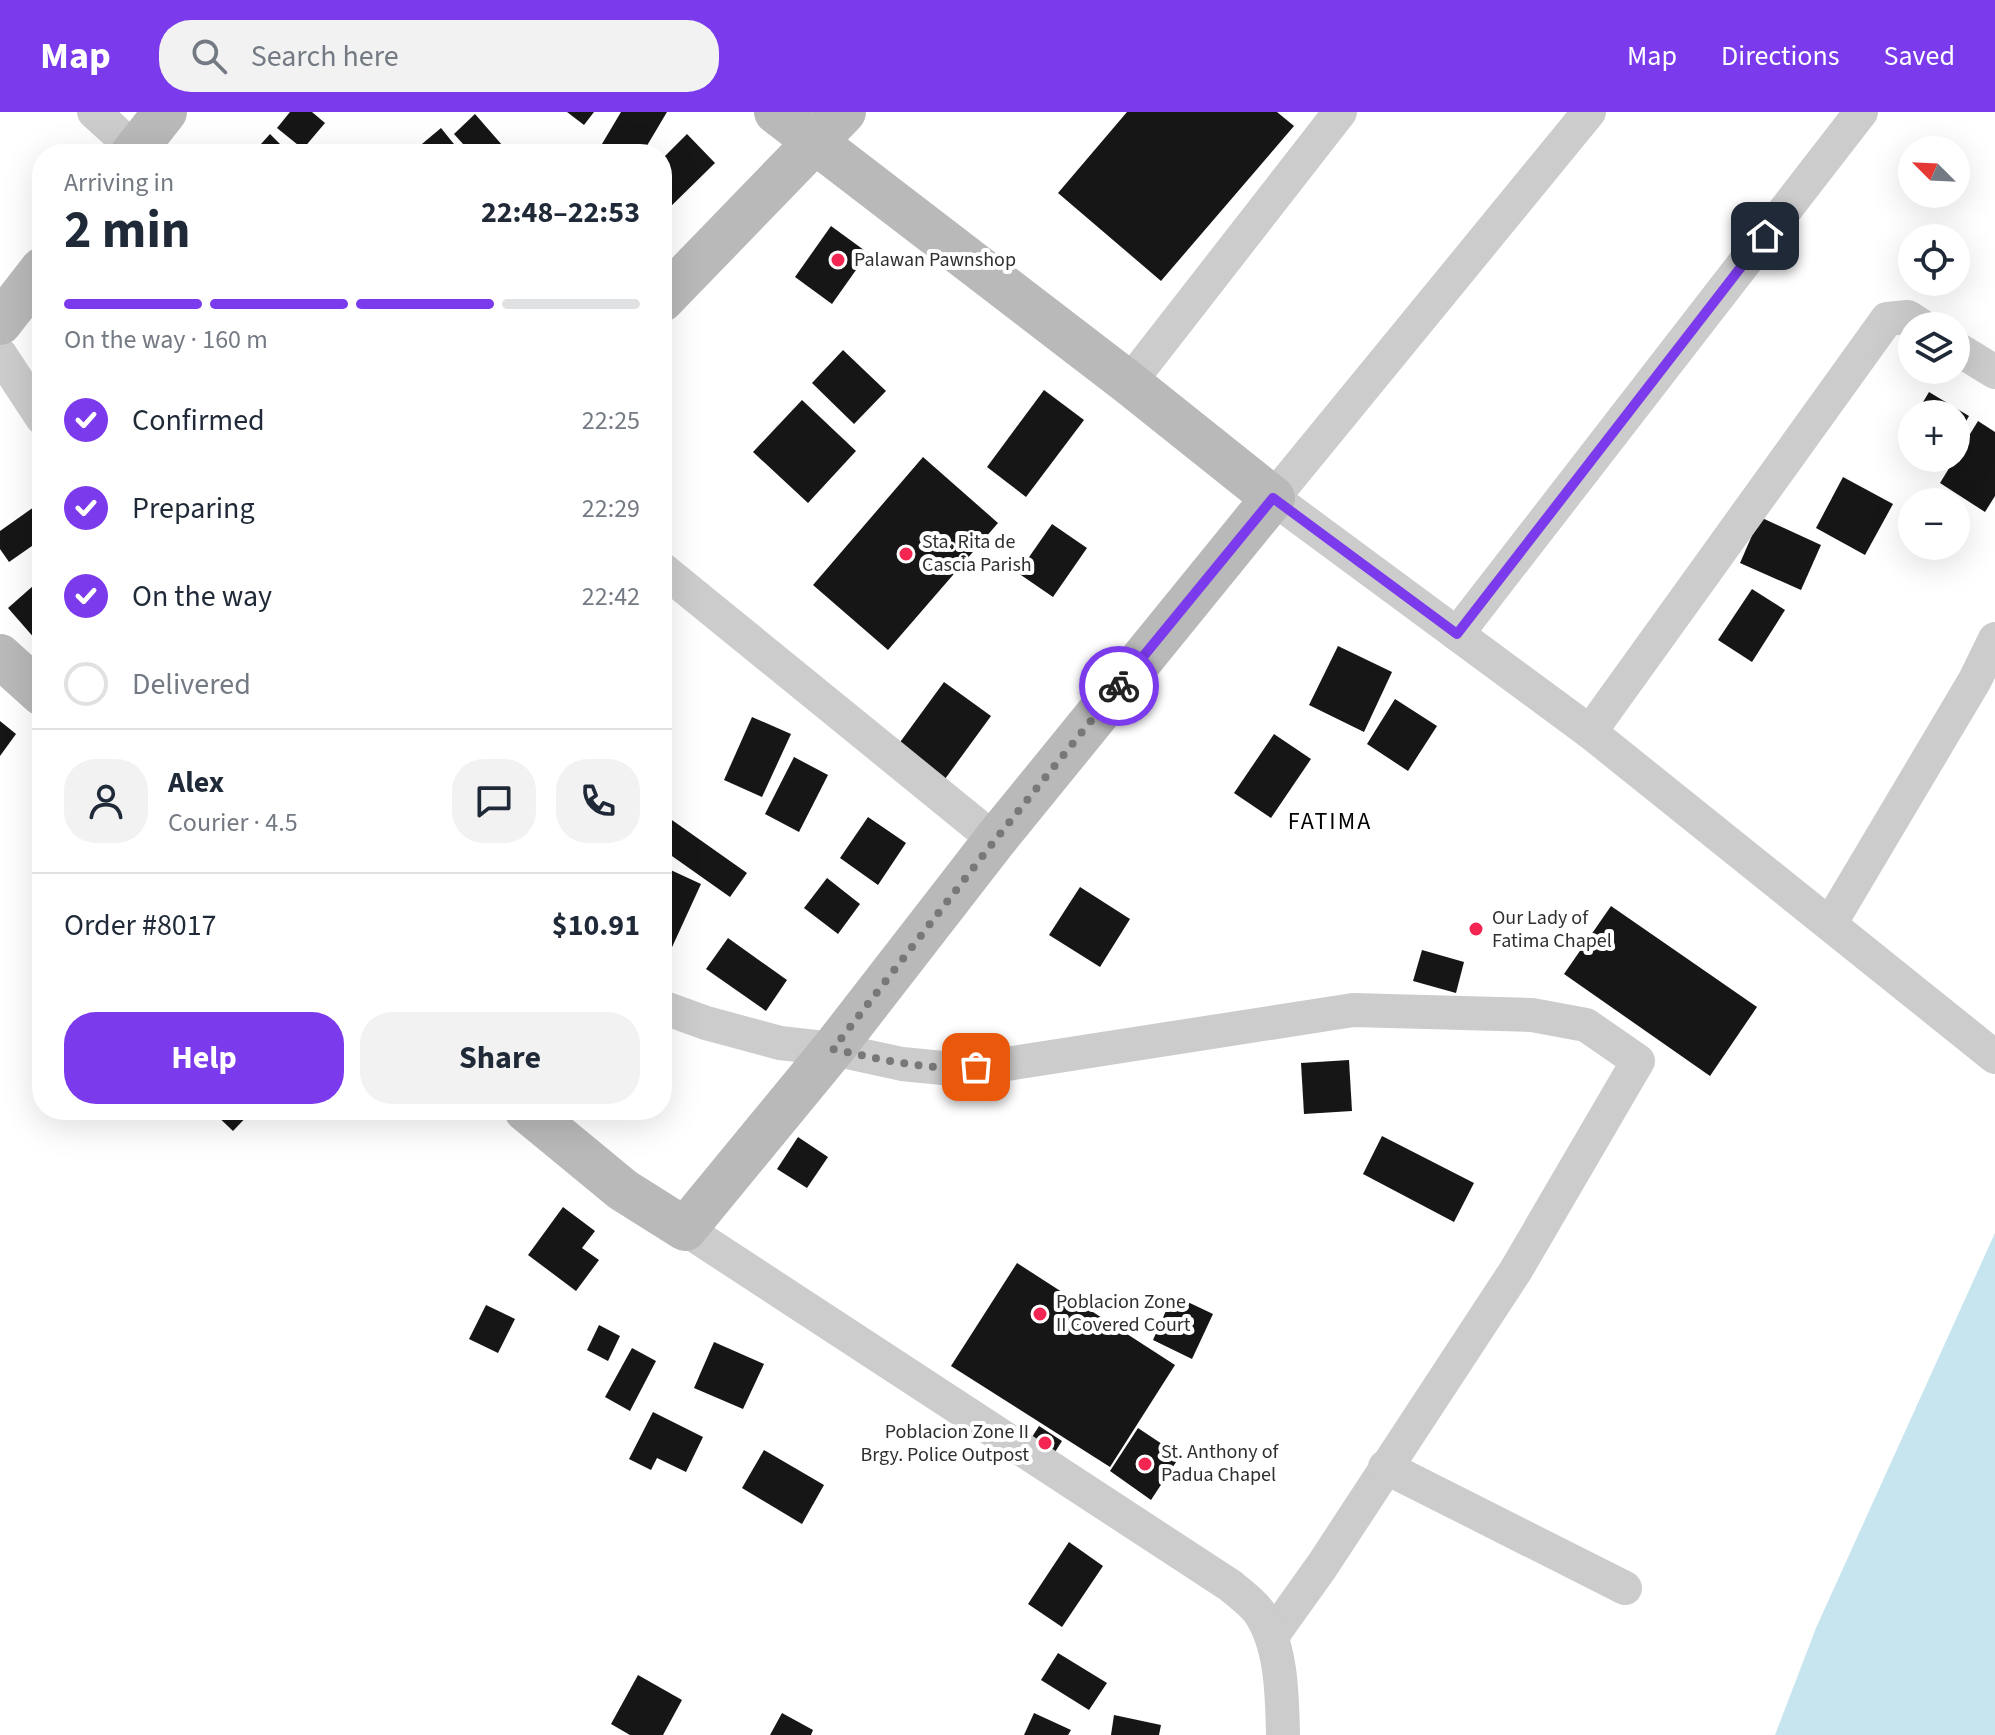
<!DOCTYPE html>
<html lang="en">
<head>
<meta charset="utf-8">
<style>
	:root { --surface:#fff; --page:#f2f2f3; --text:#1f2937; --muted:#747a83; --line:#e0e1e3; --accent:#7c3aed }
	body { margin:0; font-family:"Source Sans 3",sans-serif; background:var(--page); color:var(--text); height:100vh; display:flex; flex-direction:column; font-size:30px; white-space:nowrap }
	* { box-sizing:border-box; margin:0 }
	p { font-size:26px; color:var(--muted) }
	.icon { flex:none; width:44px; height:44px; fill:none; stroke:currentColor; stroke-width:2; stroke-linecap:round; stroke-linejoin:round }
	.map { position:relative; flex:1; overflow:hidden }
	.sheet { position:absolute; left:32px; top:32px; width:640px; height:976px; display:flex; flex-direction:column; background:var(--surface); border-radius:32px; box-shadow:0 8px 32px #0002 }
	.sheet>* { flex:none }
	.needle { width:52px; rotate:294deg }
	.fabs { position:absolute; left:1898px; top:24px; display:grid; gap:16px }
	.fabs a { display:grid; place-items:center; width:72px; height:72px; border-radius:50%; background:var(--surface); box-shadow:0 8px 32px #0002; font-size:40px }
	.pin { position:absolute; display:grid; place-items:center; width:68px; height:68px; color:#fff; margin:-34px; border-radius:16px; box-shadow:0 4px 12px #0006 }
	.courier { position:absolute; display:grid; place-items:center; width:80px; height:80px; margin:-40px; border:6px solid #7c3aed; border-radius:50%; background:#fff; color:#222; box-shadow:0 2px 10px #0007 }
	.overview em { font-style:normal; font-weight:700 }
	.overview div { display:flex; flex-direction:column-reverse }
	.overview { display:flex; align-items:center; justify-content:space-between; height:136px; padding:0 32px }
	h1 { font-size:52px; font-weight:700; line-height:60px }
	.bar { display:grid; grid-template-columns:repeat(4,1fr); gap:12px 8px; align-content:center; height:96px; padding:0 32px }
	.bar i { height:10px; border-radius:6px; background:var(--line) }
	.bar .active { background:var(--accent) }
	.bar p { grid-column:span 4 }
	.line { display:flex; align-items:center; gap:20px; padding:0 32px; border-top:2px solid var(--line) }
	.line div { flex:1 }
	.round { display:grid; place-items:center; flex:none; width:84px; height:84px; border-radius:32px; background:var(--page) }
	ol { padding:0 32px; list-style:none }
	li { display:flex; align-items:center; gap:24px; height:88px }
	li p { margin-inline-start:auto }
	li .icon { padding:8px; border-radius:50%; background:var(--accent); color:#fff; stroke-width:4 }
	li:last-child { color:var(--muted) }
	li i { width:44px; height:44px; border:4px solid var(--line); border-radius:50% }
	.primary-button { display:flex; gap:16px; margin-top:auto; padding:16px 32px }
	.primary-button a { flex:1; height:92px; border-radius:32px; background:var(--accent); color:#fff; font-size:32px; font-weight:700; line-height:92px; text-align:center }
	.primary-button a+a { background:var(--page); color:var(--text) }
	header { display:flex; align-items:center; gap:48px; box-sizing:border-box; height:112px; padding:0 40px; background:var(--accent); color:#fff }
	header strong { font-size:38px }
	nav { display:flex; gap:44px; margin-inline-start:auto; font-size:28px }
	.search { width:560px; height:72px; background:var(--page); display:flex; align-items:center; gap:20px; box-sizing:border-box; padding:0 28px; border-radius:32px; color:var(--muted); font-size:30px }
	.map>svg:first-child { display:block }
	.water { fill:#c7e5ef }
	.building { fill:#161616 }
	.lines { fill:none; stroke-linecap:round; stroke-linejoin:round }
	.street { stroke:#ccc; stroke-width:34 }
	.secondary { stroke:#b9b9b9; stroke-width:44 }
	.done { stroke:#787878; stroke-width:8; stroke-dasharray:0 14.4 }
	.route { stroke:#7c3aed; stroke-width:10 }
	.poi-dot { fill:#f22650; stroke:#fff; stroke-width:3 }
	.labels { text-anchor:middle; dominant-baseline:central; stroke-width:8; stroke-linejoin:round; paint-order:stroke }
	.poi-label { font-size:20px; fill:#2f2f2f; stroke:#fff; text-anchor:start }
	.quarter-label { font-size:24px; letter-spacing:2px; fill:#000; stroke:#fff }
</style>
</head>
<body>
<header>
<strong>Map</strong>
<div class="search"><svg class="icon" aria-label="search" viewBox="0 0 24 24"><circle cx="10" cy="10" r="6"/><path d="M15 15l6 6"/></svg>Search here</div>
<nav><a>Map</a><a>Directions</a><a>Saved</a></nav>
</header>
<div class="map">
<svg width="1995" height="1623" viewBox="0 0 1995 1623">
	<rect width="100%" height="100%" fill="#fff"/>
	<polygon class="water" points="1995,1121 1995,1623 1775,1623 1816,1516"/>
	<g class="building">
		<polygon points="290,0 312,0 325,11 303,37 277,16"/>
		<polygon points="567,0 594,0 584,13"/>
		<polygon points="621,0 667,0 642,42 596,42"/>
		<polygon points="1127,0 1277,0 1294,14 1161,169 1058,81"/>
		<polygon points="475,2 509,41 508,42 472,42 454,22"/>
		<polygon points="441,16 462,42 410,42"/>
		<polygon points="270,22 290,42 252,42"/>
		<polygon points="687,22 715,51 664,101 662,47"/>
		<polygon points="831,114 868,141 832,192 795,165"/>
		<polygon points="843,238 886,279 854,312 812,271"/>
		<polygon points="1044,278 1084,308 1026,385 987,355"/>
		<polygon points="1929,280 1969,304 1956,327 1956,302 1916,302"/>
		<polygon points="802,288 856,339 808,391 753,340"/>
		<polygon points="1978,309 1995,320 1995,384 1985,400 1940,371"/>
		<polygon points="923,345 998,411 888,538 813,473"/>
		<polygon points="1843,365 1893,392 1865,443 1816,416"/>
		<polygon points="41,390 42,427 9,450 0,437 0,419"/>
		<polygon points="1760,405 1821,433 1801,478 1740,451"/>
		<polygon points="1052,412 1087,436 1053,485 1018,461"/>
		<polygon points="42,466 42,522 36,528 8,496"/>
		<polygon points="1752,477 1785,498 1752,550 1718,528"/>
		<polygon points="1338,534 1392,560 1364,620 1309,593"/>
		<polygon points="944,570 991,604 945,667 898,633"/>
		<polygon points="1395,587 1437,614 1408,659 1367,632"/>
		<polygon points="752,605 791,622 762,685 724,668"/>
		<polygon points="0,609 16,622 0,644"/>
		<polygon points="1274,622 1311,647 1271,706 1234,681"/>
		<polygon points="794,645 828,663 799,720 765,702"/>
		<polygon points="662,701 747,761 730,785 662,737"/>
		<polygon points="868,705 906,731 878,773 840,746"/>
		<polygon points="662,754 701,772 662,857"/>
		<polygon points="827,766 860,792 838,822 804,796"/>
		<polygon points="1080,775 1130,807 1100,855 1049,823"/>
		<polygon points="1611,794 1757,895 1710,964 1564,862"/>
		<polygon points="728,826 787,868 766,899 706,857"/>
		<polygon points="1422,838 1464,850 1456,881 1413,869"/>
		<polygon points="1349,948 1352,999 1304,1002 1301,951"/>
		<polygon points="211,998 253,998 233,1019"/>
		<polygon points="1382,1024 1474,1071 1454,1110 1363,1062"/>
		<polygon points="798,1025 828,1045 807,1076 777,1057"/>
		<polygon points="563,1095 595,1119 582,1136 599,1148 576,1179 528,1143"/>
		<polygon points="1017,1151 1175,1253 1110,1355 951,1254"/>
		<polygon points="1173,1183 1213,1202 1192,1247 1153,1228"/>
		<polygon points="486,1193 515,1207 498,1241 469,1227"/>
		<polygon points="599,1213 620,1224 608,1249 587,1238"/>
		<polygon points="714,1230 764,1252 743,1297 694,1276"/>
		<polygon points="632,1236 656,1249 630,1299 605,1285"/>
		<polygon points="653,1300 703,1325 686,1360 657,1346 651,1358 629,1347"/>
		<polygon points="1039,1314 1062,1329 1050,1348 1027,1333"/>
		<polygon points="1138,1316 1180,1344 1151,1388 1110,1359"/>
		<polygon points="764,1338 824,1373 802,1412 742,1376"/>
		<polygon points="1069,1430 1103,1454 1062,1515 1028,1492"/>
		<polygon points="1058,1541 1107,1571 1089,1598 1041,1568"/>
		<polygon points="638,1563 682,1588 663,1623 630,1623 611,1612"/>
		<polygon points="782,1601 813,1618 811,1623 770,1623"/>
		<polygon points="1034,1601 1071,1618 1068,1623 1024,1623"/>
		<polygon points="1114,1603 1161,1613 1159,1623 1111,1623"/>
	</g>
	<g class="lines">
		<g class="street">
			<polyline points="94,0 140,42"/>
			<polyline points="1589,0 1273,386 1590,620 1995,945"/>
			<polyline points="1956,236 1995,260"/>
			<polyline points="0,242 42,306"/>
			<polyline points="1129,271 1340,0"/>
			<polyline points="662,457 995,728"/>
			<polyline points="1457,522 1861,0"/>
			<polyline points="1590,620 1887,207 1908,205 1922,214"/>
			<polyline points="1830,812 1975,568 1995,527"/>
			<polyline points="662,895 706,911 780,931 833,937 902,952 953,957 1000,953 1353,898 1532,903 1586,913 1638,949 1516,1158 1322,1454 1272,1524"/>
			<path d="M685 1117 1231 1474C1240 1482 1252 1490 1259 1500 1282 1534 1282 1583 1283 1623"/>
			<polyline points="1385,1355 1625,1476"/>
		</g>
		<g class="secondary">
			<polyline points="132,42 165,0"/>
			<polyline points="662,188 844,0"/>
			<polyline points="0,211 42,157"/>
			<polyline points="0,544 42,582"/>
			<polyline points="526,998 623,1078 685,1117 833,937 995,728 1273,386 1129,271 776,0"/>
		</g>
	</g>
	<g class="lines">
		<path class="done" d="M976 955C927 959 880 947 833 937L995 728 1119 574"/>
		<polyline class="route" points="1119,574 1273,386 1457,522 1765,124"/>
	</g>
	<g class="poi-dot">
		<circle cx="838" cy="148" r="8"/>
		<circle cx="906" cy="442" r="8"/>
		<circle cx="1476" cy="817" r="8"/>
		<circle cx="1040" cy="1202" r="8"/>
		<circle cx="1045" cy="1331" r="8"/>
		<circle cx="1145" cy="1352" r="8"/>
	</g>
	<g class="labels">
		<g class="poi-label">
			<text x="854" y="148">Palawan Pawnshop</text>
			<text x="922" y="430">Sta. Rita de<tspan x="922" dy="23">Cascia Parish</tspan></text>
			<text x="1492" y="806">Our Lady of<tspan x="1492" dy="23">Fatima Chapel</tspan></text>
			<text x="1056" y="1190">Poblacion Zone<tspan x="1056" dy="23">II Covered Court</tspan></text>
			<text x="1029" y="1320" text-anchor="end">Poblacion Zone II<tspan x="1029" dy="23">Brgy. Police Outpost</tspan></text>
			<text x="1161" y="1340">St. Anthony of<tspan x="1161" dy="23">Padua Chapel</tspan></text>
		</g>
		<g class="quarter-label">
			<text x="1330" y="709">FATIMA</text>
		</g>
	</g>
</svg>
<div class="fabs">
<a><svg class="needle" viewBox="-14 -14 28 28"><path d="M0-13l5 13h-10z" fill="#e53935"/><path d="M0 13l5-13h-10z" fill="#747a83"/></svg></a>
<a><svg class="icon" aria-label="locate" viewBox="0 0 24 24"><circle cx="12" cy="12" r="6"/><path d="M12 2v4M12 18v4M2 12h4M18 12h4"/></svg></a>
<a><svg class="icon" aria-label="layers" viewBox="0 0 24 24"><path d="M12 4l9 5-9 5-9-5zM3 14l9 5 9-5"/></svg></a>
<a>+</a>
<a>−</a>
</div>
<div class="pin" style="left:976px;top:955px;background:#ea580c"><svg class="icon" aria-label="bag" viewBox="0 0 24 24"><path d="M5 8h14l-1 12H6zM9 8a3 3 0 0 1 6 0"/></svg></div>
<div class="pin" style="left:1765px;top:124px;background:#1f2937"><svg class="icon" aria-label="home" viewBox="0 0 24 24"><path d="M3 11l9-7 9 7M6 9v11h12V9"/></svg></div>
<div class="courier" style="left:1119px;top:574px"><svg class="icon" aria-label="bike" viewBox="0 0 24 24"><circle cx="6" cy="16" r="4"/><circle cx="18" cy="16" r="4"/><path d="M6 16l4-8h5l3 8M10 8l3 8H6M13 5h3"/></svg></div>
<section class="sheet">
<div class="overview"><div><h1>2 min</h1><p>Arriving in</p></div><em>22:48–22:53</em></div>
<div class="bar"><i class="active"></i><i class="active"></i><i class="active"></i><i></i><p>On the way · 160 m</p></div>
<ol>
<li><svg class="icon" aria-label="check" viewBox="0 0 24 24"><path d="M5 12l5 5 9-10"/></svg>Confirmed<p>22:25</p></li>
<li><svg class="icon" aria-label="check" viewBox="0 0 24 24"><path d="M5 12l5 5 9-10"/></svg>Preparing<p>22:29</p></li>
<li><svg class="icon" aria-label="check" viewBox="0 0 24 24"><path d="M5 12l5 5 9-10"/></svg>On the way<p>22:42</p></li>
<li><i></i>Delivered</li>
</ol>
<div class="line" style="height:144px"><a class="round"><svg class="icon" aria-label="person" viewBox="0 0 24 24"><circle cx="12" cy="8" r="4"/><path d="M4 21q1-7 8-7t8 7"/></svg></a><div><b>Alex</b><p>Courier · 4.5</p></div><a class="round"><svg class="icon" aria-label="chat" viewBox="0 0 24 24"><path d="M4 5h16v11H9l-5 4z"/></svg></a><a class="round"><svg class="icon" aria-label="phone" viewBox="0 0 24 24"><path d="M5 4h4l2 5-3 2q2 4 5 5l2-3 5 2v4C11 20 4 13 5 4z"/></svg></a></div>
<div class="line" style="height:104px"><div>Order #8017</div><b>$10.91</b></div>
<div class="primary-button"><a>Help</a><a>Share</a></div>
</section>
</div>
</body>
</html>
